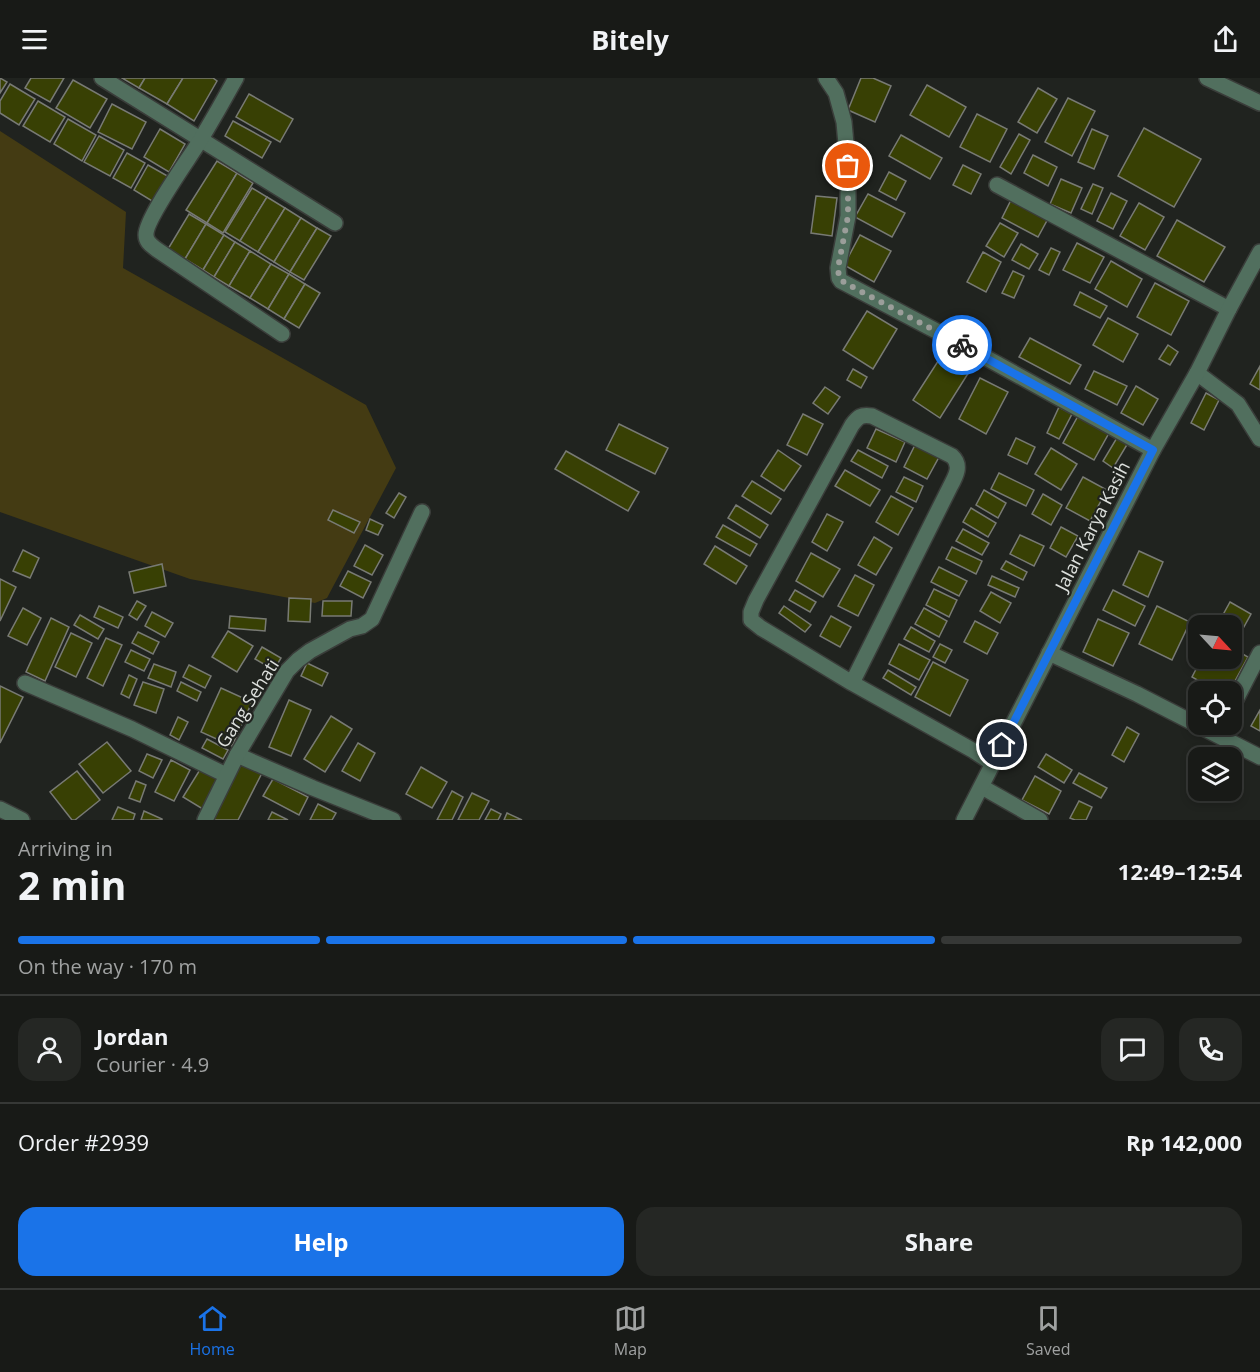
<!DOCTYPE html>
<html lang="en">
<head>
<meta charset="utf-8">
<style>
	:root { --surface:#181a17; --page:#252724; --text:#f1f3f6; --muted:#9fa1a1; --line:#363836; --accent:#1a73e8 }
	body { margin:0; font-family:"Open Sans",sans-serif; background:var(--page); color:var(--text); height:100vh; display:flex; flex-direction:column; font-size:22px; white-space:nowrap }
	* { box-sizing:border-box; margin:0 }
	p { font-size:20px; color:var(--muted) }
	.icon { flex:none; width:33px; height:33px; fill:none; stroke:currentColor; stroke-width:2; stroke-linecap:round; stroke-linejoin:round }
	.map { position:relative; height:742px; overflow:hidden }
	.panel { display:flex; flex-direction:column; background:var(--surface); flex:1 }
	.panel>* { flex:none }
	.needle { width:39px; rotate:116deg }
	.controls { position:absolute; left:1188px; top:537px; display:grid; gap:12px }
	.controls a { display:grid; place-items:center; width:54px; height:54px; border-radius:12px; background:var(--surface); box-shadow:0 3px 9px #0003,0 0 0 2px var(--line); font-size:30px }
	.pin { position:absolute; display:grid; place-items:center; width:51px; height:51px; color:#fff; margin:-26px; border:3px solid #fff; border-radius:50%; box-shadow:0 2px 6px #0007 }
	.courier { position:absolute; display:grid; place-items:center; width:60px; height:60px; margin:-30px; border:4px solid #1a73e8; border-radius:50%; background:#fff; color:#222; box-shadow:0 2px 8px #0007 }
	.summary em { font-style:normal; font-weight:700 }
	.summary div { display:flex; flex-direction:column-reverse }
	.summary { display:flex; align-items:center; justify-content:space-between; height:102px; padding:0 18px }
	h1 { font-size:39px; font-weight:700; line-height:45px }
	.bar { display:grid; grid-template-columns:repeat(4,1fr); gap:9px 6px; align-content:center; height:72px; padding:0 18px }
	.bar i { height:8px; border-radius:4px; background:var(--line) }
	.bar .on { background:var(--accent) }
	.bar p { grid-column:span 4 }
	.line { display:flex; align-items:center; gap:15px; padding:0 18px; border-top:2px solid var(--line) }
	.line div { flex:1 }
	.round { display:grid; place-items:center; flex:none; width:63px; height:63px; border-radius:18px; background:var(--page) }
	.primary-button { display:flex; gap:12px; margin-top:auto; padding:12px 18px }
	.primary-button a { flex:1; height:69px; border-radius:18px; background:var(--accent); color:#fff; font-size:24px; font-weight:700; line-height:69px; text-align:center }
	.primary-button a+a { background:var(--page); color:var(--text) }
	header { display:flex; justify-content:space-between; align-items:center; height:78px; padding:0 18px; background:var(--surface); font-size:27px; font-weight:700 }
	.dock { display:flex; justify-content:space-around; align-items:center; height:84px; border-top:2px solid var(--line); background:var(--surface); font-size:16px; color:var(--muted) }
	.dock a { display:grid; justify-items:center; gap:3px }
	.dock .on { color:var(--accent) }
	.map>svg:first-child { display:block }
	.green { fill:#443b13 }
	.building { fill:#384004; stroke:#787a74; stroke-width:1.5 }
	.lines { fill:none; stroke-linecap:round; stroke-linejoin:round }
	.minor-casing { stroke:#3a3d3a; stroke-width:18 }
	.minor { stroke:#516f5e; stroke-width:15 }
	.done { stroke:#9b9e9a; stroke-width:6; stroke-dasharray:0 10.8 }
	.route { stroke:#1a73e8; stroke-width:8 }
	.labels { text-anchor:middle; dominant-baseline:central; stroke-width:4.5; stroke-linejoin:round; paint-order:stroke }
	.street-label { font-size:18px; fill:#dde0dd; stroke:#20231f }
</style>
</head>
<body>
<header><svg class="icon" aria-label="menu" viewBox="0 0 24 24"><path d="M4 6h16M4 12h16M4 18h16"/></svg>Bitely<svg class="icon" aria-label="share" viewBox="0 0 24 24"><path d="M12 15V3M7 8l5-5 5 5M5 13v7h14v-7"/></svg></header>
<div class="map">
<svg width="1260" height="742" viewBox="0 0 1260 742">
	<rect width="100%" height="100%" fill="#20231f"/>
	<polygon class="green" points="0,53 126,134 123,190 366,327 396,390 327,520 315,525 190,501 0,434"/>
	<g class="building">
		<polygon points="0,0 7,4 0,15"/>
		<polygon points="31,0 64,0 50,24 25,10"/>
		<polygon points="122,0 145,0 139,10"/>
		<polygon points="145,0 183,0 167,26 139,10"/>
		<polygon points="183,0 213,0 217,3 194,43 167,26"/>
		<polygon points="861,0 873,0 891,8 875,44 848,32"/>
		<polygon points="73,2 107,21 90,50 56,30"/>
		<polygon points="10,6 35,21 19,47 0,35 0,23"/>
		<polygon points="927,7 966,29 949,59 910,37"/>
		<polygon points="1038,10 1057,21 1037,55 1018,44"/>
		<polygon points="249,16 293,41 280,64 236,39"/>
		<polygon points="1068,20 1095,33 1072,78 1045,64"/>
		<polygon points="38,23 65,39 50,64 23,48"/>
		<polygon points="112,26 146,44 132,71 98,54"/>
		<polygon points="977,36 1007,51 990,84 960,69"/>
		<polygon points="68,41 96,57 82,83 54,66"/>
		<polygon points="233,43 271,64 262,80 225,58"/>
		<polygon points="1144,50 1201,81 1174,129 1118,98"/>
		<polygon points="160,51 185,66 169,94 144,79"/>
		<polygon points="1092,51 1108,58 1094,91 1078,84"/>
		<polygon points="1019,56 1030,62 1011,96 1000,89"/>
		<polygon points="901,57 942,80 930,101 889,78"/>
		<polygon points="99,58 124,72 110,98 84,84"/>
		<polygon points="127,75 145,85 131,110 113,100"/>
		<polygon points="1033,77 1057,89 1048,108 1024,95"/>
		<polygon points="217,83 237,95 207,145 186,132"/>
		<polygon points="148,87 171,100 157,126 134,112"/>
		<polygon points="963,87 981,96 971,116 953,107"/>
		<polygon points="889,94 906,103 896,122 879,113"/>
		<polygon points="237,95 253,105 223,155 207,145"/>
		<polygon points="1061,101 1082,110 1071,135 1050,126"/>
		<polygon points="1093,106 1103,110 1092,136 1081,131"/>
		<polygon points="252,110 267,119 240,163 225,154"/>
		<polygon points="1111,115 1127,123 1113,151 1097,143"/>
		<polygon points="868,116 905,135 892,159 855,139"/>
		<polygon points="816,118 837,120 832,158 811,155"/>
		<polygon points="1013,118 1050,137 1038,159 1002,140"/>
		<polygon points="267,119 285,130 258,174 240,163"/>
		<polygon points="1139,125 1164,139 1145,172 1120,158"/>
		<polygon points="285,130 301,140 274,184 258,174"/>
		<polygon points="189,136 206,146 185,181 168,171"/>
		<polygon points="301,140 317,150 290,194 274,184"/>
		<polygon points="1177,142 1225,169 1204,204 1157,178"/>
		<polygon points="1000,145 1018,155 1004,179 986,168"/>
		<polygon points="206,146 224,157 203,192 185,181"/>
		<polygon points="317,150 331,158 304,202 290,194"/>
		<polygon points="224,157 235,164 214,199 203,192"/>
		<polygon points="860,157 891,173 874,204 844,187"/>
		<polygon points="235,164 250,173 229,208 214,199"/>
		<polygon points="1077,165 1104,179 1090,205 1063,192"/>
		<polygon points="1021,166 1038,176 1029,191 1012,182"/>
		<polygon points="1051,170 1060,174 1049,197 1039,192"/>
		<polygon points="250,173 271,186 250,220 229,208"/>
		<polygon points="983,174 1001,184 986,214 967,204"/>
		<polygon points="1111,183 1142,201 1127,229 1095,211"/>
		<polygon points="271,186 289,196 268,231 250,220"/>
		<polygon points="1013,193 1024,198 1014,220 1002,215"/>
		<polygon points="289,196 305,206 284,241 268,231"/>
		<polygon points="1155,205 1189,223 1171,257 1137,239"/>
		<polygon points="305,206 320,215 299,250 284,241"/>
		<polygon points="1080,214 1107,228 1100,240 1074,227"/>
		<polygon points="867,233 897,251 873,291 843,272"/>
		<polygon points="1108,240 1138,256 1123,284 1093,267"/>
		<polygon points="1030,260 1081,287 1070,306 1019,279"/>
		<polygon points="1168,267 1178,274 1170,287 1159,281"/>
		<polygon points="942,277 969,294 940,340 913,322"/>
		<polygon points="1260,288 1260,312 1250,306"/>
		<polygon points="853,291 867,299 861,310 847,302"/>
		<polygon points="1094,293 1127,308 1117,327 1085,311"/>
		<polygon points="980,300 1008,314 986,356 959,341"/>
		<polygon points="1136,308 1158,321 1143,347 1121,335"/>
		<polygon points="825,309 840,319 828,336 813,325"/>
		<polygon points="1206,315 1219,322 1204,352 1191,345"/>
		<polygon points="1059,329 1072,336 1059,361 1047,355"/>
		<polygon points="803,336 823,346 807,377 787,367"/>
		<polygon points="1078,338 1109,355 1094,382 1063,365"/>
		<polygon points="619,346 668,370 655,396 606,372"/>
		<polygon points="876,351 905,364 896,384 867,370"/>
		<polygon points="1118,358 1128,365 1113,390 1103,383"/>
		<polygon points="1016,360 1035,369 1027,386 1008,377"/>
		<polygon points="915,367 939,379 927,401 904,389"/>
		<polygon points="1051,370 1077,386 1061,412 1035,396"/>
		<polygon points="778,372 801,388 784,413 761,398"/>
		<polygon points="858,372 888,388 882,400 851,383"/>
		<polygon points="566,373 639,414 628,433 555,391"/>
		<polygon points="845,392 880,412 870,428 835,408"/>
		<polygon points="999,395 1034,412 1026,428 991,411"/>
		<polygon points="904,399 923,408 916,424 896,414"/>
		<polygon points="1083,399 1107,412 1090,443 1066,430"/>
		<polygon points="752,403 781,421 771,436 742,418"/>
		<polygon points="984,412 1006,425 998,440 976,427"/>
		<polygon points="399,415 406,419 394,440 386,435"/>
		<polygon points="1043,416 1062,427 1051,447 1032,436"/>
		<polygon points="891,418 913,430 898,457 876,444"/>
		<polygon points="736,427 768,447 760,460 728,440"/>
		<polygon points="971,430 996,445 988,459 963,444"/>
		<polygon points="333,432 360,444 354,455 328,442"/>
		<polygon points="827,436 843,444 827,473 812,464"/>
		<polygon points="370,441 383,447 378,457 366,452"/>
		<polygon points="723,447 757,466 750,478 716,459"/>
		<polygon points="1061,449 1078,458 1066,479 1050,470"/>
		<polygon points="963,451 989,465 982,477 956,463"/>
		<polygon points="1020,457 1044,468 1034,488 1010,476"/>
		<polygon points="874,459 892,470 876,497 858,487"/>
		<polygon points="365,467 383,477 372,497 354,488"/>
		<polygon points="715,468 747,488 736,506 704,486"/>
		<polygon points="952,469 982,483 976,496 946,481"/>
		<polygon points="23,472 39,480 30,500 13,493"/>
		<polygon points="1139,473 1163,484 1148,519 1123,507"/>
		<polygon points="811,475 840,491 823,519 796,503"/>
		<polygon points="1006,483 1027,494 1023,502 1001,491"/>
		<polygon points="162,486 166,508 134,515 129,494"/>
		<polygon points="939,489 967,503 959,518 931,504"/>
		<polygon points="348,493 371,504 363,520 340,508"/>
		<polygon points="855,497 874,507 858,538 838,528"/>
		<polygon points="992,498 1019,510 1015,519 988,507"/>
		<polygon points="0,501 16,509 0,543"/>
		<polygon points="934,511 957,522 949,539 926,527"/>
		<polygon points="795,512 816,524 810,534 789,522"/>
		<polygon points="1113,512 1145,528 1135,548 1103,532"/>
		<polygon points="991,514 1011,525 1000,545 980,533"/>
		<polygon points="289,520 311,521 310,544 288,543"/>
		<polygon points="137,523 146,528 137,542 129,537"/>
		<polygon points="323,523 352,523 351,538 322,538"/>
		<polygon points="1230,524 1251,536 1240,556 1232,551 1232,548 1225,548 1219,544"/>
		<polygon points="99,528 123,539 118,550 94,539"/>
		<polygon points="784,528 811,547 805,554 779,535"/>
		<polygon points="1157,528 1190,544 1172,582 1139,566"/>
		<polygon points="23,530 41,540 27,567 8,558"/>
		<polygon points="924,530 947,543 939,559 915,546"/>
		<polygon points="152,534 173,545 165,559 145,548"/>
		<polygon points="80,537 104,551 98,561 74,547"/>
		<polygon points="230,538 266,541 265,553 229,550"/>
		<polygon points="831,538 851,549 840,569 820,558"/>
		<polygon points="51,540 69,549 45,603 26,594"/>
		<polygon points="1098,541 1129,555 1113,588 1083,574"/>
		<polygon points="975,543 998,555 987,576 964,564"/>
		<polygon points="911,549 935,563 929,574 904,561"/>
		<polygon points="228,553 253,568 237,594 212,579"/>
		<polygon points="138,554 159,564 153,576 132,565"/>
		<polygon points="71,555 92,565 76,599 55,589"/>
		<polygon points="106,560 122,567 103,608 87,600"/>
		<polygon points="899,566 930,582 919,602 889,586"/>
		<polygon points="940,566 952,572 945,585 933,579"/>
		<polygon points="262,569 281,580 274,592 255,581"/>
		<polygon points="1232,570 1248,579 1229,614 1218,614 1192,599 1202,580 1232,580"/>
		<polygon points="131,572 150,581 144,593 125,584"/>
		<polygon points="933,584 968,602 950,638 915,619"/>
		<polygon points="307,585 328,595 322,608 301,598"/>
		<polygon points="154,586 176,594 171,609 148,600"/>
		<polygon points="189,587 211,598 205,610 183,599"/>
		<polygon points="888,592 916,609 911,617 883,600"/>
		<polygon points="129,597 137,601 129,620 121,616"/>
		<polygon points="143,604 164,611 156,635 134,627"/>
		<polygon points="181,604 201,614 197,623 177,613"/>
		<polygon points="0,608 23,619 0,665"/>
		<polygon points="221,610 252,624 232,668 201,654"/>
		<polygon points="289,622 311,632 291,678 269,669"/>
		<polygon points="1260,632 1260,653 1251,648"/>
		<polygon points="331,638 352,651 325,694 304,681"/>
		<polygon points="178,639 188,644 179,662 170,657"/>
		<polygon points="1127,649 1139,656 1124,684 1112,677"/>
		<polygon points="207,661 228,672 223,681 202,670"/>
		<polygon points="107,664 131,693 103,715 79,686"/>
		<polygon points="358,665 375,675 360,703 342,693"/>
		<polygon points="147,676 162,682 153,700 139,693"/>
		<polygon points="1046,676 1072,692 1064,705 1038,689"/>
		<polygon points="171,682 190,692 174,723 155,714"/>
		<polygon points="242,684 262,695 238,742 213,742"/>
		<polygon points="421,689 447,704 432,730 406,716"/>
		<polygon points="201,690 223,703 206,733 183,719"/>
		<polygon points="77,693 100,722 75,742 72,742 50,714"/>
		<polygon points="1079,695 1107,710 1101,720 1073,705"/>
		<polygon points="1035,698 1061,713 1049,736 1022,722"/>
		<polygon points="273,701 308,719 299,737 263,718"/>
		<polygon points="136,703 146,707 140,724 129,720"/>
		<polygon points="452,713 463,719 452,742 437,742"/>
		<polygon points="472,715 489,723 479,742 458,742"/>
		<polygon points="1079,723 1092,729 1086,742 1075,742 1070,740"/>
		<polygon points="318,726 336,735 332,742 310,742"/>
		<polygon points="118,729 135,736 133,742 112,742"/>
		<polygon points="491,731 501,736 498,742 485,742"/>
		<polygon points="144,733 162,741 162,742 141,742"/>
		<polygon points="272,734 288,742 268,742"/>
		<polygon points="507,735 522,742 504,742"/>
	</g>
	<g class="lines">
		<g class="minor-casing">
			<g id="minor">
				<polyline points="102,0 335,145"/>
				<path d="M236 0C225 20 213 41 201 61 191 78 145 141 146 157 146 164 151 167 156 171L282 256"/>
				<polyline points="826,0 836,15 844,44 848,88 848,138 838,190 839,200 841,203 963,267 1153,372"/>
				<polyline points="1207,0 1260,25"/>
				<polyline points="997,107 1229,231"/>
				<polyline points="1197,295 1238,326 1260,361"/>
				<polyline points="1049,575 1137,616 1260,679"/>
				<polyline points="25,605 132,651 226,697"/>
				<path d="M852 605 950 409C956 398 962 387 952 378L872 338C861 336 858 339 852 347L756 522 751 534V542L761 550 852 605 974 673 992 685"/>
				<polyline points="1232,629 1260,575"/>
				<polyline points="237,677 313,710 393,742"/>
				<polyline points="982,709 1040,742"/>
				<polyline points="0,731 22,742"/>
				<polyline points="205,742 237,677 287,593 298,582 310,573 350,551 362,548 372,541 422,434"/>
				<polyline points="964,742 1153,372 1197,295 1229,231 1260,174"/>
			</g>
		</g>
		<use href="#minor" class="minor"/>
	</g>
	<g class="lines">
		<polyline class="done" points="848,88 848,138 838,190 839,200 845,205 962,267"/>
		<polyline class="route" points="962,267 1153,372 1002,667"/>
	</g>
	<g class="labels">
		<g class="street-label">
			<text transform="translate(1092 448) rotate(-63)">Jalan Karya Kasih</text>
			<text transform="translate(247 625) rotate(-58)">Gang Sehati</text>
		</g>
	</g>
</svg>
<div class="controls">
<a><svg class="needle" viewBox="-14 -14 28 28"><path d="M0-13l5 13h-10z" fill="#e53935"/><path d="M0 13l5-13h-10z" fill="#9fa1a1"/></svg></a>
<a><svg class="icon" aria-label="locate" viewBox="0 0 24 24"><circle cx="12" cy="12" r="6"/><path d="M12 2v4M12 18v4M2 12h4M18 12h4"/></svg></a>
<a><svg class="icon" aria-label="layers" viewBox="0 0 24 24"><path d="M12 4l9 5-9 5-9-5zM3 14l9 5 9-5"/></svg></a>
</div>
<div class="pin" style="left:848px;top:88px;background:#ea580c"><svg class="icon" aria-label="bag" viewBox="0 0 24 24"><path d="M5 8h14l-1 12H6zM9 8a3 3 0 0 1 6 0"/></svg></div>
<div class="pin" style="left:1002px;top:667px;background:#1f2937"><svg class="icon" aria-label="home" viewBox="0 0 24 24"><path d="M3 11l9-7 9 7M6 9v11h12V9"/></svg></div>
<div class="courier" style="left:962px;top:267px"><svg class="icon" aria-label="bike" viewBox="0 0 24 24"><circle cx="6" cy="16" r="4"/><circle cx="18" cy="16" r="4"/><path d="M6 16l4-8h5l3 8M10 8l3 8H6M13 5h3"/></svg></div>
</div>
<section class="panel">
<div class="summary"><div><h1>2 min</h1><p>Arriving in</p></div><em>12:49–12:54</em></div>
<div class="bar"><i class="on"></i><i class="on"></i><i class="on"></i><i></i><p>On the way · 170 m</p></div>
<div class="line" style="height:108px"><a class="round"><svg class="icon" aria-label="person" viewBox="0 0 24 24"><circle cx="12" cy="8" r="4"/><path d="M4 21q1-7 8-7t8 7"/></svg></a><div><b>Jordan</b><p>Courier · 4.9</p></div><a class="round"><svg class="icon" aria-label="chat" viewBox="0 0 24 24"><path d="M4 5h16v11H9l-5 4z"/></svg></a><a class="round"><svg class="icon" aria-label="phone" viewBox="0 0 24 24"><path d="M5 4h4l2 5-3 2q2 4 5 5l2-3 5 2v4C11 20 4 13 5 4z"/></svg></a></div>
<div class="line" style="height:78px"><div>Order #2939</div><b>Rp 142,000</b></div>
<div class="primary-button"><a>Help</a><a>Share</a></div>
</section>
<nav class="dock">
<a class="on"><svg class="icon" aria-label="home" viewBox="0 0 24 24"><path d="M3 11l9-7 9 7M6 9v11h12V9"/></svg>Home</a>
<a><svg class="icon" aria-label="map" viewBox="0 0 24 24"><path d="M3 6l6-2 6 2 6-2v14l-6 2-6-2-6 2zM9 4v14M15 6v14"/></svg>Map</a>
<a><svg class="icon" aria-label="saved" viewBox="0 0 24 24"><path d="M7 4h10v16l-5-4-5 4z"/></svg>Saved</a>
</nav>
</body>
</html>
